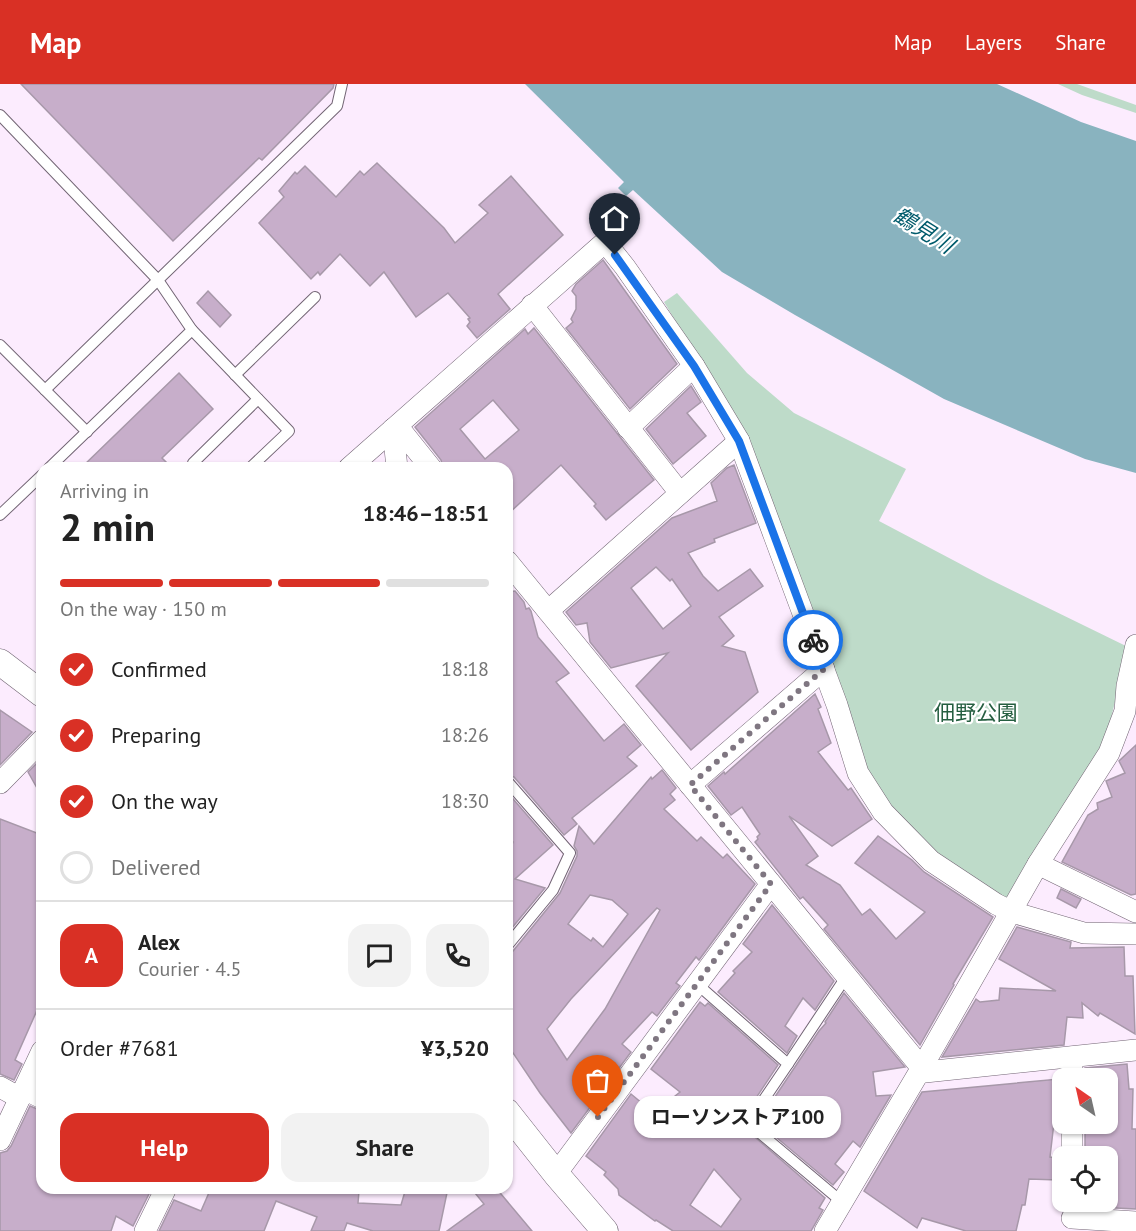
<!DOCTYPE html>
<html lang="en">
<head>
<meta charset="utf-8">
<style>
	:root { --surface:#fff; --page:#f2f2f2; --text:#222; --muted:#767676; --line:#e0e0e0; --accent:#d93025 }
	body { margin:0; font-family:"PT Sans","Noto Sans JP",sans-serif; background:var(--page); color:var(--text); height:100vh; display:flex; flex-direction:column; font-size:22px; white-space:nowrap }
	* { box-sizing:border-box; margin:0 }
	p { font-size:20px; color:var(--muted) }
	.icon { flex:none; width:33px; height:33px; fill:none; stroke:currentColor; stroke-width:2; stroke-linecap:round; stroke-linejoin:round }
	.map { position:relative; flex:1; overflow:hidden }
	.panel { position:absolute; left:36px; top:378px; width:477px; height:732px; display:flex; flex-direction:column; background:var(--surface); border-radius:18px; box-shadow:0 2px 4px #0004 }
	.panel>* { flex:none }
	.needle { width:39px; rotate:326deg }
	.tools { position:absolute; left:1052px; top:984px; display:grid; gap:12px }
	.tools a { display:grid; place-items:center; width:66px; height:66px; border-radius:12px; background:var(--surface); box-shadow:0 2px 4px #0004; font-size:30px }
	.pin { position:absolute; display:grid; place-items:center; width:51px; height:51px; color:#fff; margin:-62px -26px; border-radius:50% 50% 50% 0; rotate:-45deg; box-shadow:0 0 6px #0007 }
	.pin .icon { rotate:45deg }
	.courier { position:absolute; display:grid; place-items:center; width:60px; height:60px; margin:-30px; border:4px solid #1a73e8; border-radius:50%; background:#fff; color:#222; box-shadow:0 2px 8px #0007 }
	.bubble { position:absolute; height:42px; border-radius:18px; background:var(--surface); box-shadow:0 2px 4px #0004; font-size:20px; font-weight:700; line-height:42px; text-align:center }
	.headline em { font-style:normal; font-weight:700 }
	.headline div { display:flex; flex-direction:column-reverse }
	.headline { display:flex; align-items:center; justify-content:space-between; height:102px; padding:0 24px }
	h1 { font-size:39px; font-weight:700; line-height:45px }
	.bar { display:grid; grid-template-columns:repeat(4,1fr); gap:9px 6px; align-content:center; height:72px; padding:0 24px }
	.bar i { height:8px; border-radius:4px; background:var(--line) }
	.bar .on { background:var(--accent) }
	.bar p { grid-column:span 4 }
	.line { display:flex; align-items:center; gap:15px; padding:0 24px; border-top:2px solid var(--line) }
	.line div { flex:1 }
	.round { display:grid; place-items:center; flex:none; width:63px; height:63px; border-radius:18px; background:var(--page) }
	ol { padding:0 24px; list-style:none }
	li { display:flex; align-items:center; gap:18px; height:66px }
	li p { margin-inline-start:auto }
	li .icon { padding:6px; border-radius:50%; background:var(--accent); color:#fff; stroke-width:4 }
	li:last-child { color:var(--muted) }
	li i { width:33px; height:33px; border:3px solid var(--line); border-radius:50% }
	.action { display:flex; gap:12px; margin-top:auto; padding:12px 24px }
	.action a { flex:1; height:69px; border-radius:18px; background:var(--accent); color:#fff; font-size:24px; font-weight:700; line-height:69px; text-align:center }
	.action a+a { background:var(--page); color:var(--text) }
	header { display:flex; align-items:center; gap:36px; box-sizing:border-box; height:84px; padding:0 30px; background:var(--accent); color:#fff }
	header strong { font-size:28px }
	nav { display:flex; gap:33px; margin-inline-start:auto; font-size:21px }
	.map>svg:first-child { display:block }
	.green { fill:#bedbc9 }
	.water { fill:#89b3bf }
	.building { fill:#c7aeca; stroke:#a798a9; stroke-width:1.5; fill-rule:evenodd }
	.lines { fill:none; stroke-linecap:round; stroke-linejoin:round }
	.service-casing { stroke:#726574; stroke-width:12 }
	.minor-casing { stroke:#726574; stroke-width:22 }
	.tertiary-casing { stroke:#726574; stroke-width:27 }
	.service { stroke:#fff; stroke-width:10 }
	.minor { stroke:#fff; stroke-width:21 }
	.tertiary { stroke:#fff; stroke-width:26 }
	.done { stroke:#7f7681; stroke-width:6; stroke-dasharray:0 10.8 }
	.route { stroke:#1a73e8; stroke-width:8 }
	.labels { text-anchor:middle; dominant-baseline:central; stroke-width:4.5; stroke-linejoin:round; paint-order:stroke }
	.park-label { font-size:21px; fill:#255e40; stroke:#fff }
	.water-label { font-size:22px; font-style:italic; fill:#005b6c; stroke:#fff }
</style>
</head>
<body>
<header>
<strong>Map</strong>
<nav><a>Map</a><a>Layers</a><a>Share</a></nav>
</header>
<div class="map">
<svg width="1136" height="1147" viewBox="0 0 1136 1147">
	<rect width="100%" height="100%" fill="#fcecfe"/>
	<g class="green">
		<polygon points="1058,0 1077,0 1136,21 1136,29 1082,11"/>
		<polygon points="677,209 747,289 794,329 906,385 879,437 987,494 1128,563 1105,660 1005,817 936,770 890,722 862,682 722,314 664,218"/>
	</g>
	<polygon class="water" points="525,0 997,0 1081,38 1136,57 1136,389 1085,375 944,315 795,231 722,188 633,106 626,112 618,104 624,98"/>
	<g class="building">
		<polygon points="21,0 334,0 333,4 262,76 259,74 173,157"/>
		<polygon points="377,79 444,144 455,159 488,129 479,121 511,92 563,151 498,210 510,225 477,254 467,242 470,238 468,235 470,234 448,209 416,233 384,188 370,202 340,170 320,191 318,188 311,195 259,139 284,113 279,107 295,88 297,90 305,82 336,113 360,87 364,91"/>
		<polygon points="603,176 677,280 630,325 566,244 573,238 571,235 576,225 576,212 572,207 576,200"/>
		<polygon points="208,207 231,231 220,243 197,219"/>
		<path d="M534 244 654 396 606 436 594 422 596 420 561 381 507 431V384H443L441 376 415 343 525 245 528 250ZM493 316 519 346 485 375 460 345Z"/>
		<polygon points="179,289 213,325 162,374 172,384 81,384"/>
		<polygon points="691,302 701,318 687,329 706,352 673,380 646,345"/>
		<path d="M734 381 756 439 714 455 715 458 688 469 703 492 718 507 750 485 763 502 719 533 734 552 722 562 745 568 758 608 691 666 636 602 668 569 611 584 590 558 587 539 576 541 566 528 672 434 717 417 711 399 727 384ZM656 483 670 497 672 495 691 522 663 545 631 504Z"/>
		<polygon points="515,507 524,518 526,525 529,524 531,527 538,553 569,589 556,598 604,657 624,640 641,661 627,673 637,682 572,734 577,740 564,751 514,693 507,691 507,508"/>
		<polygon points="815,610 821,623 818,625 831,659 818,668 848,706 851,704 872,735 832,762 789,732 818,772 806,781 840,801 862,831 870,825 896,855 925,828 855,779 878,752 912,776 924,788 993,833 953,900 954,901 920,961 824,845 828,841 803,813 800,815 755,758 758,755 757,753 760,750 742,723 731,731 708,702 724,688 725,690"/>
		<polygon points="0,626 32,648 0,681"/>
		<polygon points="1136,661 1136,810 1131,811 1062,778 1088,731 1098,725 1097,719 1112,713 1106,697 1125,689 1119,677"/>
		<polygon points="42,674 42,713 28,688"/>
		<path d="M662 686 676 704 670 710 675 716 664 725 697 757 701 753 723 774 727 770 755 800 699 876 696 873 676 899 680 902 657 932 652 928 622 960 631 968 571 1049 540 1009 507 960V869L513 867 560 809 577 772V767L574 762 579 742 594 760 651 693 652 695ZM590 811 612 816 628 830 603 863 593 854 591 857 568 840ZM657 824 660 826 605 925 567 976 547 945 571 915Z"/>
		<polygon points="507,708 553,761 515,795 545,804 507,850 507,774 513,758 507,753"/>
		<polygon points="0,735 42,751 42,915 15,976 22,980 14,996 0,990"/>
		<polygon points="1061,805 1081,815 1076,824 1057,814"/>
		<polygon points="772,821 834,897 815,926 803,914 785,942 797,952 787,969 718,908 735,889 733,887 752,868 743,860"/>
		<polygon points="1017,843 1071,858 1070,864 1124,863 1125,892 1133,892 1135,950 1100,929 1098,932 1082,919 1083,934 1067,933 1064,961 942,973 976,915 980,918 999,916 1000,904 1056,907 999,875"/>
		<polygon points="844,909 905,983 873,988 876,1012 891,1011 860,1063 853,1057 835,1080 844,1088 833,1101 758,1038 819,947 826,939 825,938"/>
		<path d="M700 918 705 922 708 919 778 981 742 1035 741 1041 825 1114 819 1124 823 1126 811 1147H673L656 1136 655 1137 619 1111 618 1105 604 1091 606 1088 586 1072 631 1010 654 1029 680 1008 651 985ZM714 1085 741 1115 721 1143 690 1121Z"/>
		<polygon points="1127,980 1129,1005 1133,1005 1132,1045 1136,1045 1136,1125 1097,1123 1098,1118 1107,1118 1107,1063 1085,1063 1085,1040 1109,1042 1111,998 1108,998 1108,994 1085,994 1085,984"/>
		<polygon points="1059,995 1050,1073 1060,1074 1061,1078 1058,1096 1029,1095 1025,1121 1022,1121 1016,1147 966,1147 922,1134 917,1144 864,1107 922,1008"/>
		<polygon points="30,1022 42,1027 42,1104 146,1104 151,1106 133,1142 116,1132 111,1147 0,1147 0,1069 7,1067 11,1062"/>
		<polygon points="211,1104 348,1104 359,1107 358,1119 401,1121 406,1104 448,1104 439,1147 373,1147 347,1139 344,1147 311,1147 317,1133 276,1117 264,1147 159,1147 174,1116 201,1127"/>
		<polygon points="471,1104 496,1104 532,1147 447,1147 484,1120"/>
	</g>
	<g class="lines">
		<g class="service-casing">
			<g id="service">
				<polyline points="0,31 158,196 45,306"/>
				<polyline points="192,246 289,347 250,384"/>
				<polyline points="0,261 87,348"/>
				<polyline points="235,291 315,213"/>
				<polyline points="49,384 192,246 158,196 337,22 342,0"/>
				<polyline points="198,384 193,379 258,315"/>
				<polyline points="0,431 42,391"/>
				<polyline points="507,862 553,806 570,769 508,698"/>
				<polyline points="697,900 788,980 748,1039 842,1118"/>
				<polyline points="788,980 846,893"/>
			</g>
		</g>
		<g class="minor-casing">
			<g id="minor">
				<polyline points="532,221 680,409"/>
				<polyline points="628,344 694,282"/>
				<polyline points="349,384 605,158 625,183 694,282 739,357 837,621 858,689 883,728 931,777 996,820 1012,828 1084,849 1136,850"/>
				<polyline points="397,384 393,345 403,349 431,384"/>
				<polyline points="507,477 925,988 1136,966"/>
				<polyline points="548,527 739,357"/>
				<polyline points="0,699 42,656"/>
				<polyline points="690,701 824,585"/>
				<polyline points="1038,780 1136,828"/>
				<polyline points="1072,973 1072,994"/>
				<polyline points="0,1003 20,1014"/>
				<polyline points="24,1005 42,1014"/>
				<polyline points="1072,1040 1072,1072"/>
				<polyline points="0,1056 42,967"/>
				<polyline points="556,1090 771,800"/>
				<polyline points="1072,1134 1136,1138"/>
				<polyline points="145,1147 166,1104"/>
				<polyline points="825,1147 921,985 1038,780 1109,669 1125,627 1127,602 1136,561"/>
			</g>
		</g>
		<g class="tertiary-casing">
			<g id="tertiary">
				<polyline points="0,578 42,610"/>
				<polyline points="507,1028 556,1090 605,1147"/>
			</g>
		</g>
		<use href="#service" class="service"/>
		<use href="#minor" class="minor"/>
		<use href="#tertiary" class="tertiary"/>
	</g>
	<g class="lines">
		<polyline class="done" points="598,1033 771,800 690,701 824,585 813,556"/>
		<polyline class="route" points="615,171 694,282 739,357 813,556"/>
	</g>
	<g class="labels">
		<g class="park-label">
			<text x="976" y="628">佃野公園</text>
		</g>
		<g class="water-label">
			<text transform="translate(924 146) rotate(32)">鶴見川</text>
		</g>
	</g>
</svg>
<div class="tools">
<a><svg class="needle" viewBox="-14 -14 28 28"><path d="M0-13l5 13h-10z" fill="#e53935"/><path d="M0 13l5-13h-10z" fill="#767676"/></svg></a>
<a><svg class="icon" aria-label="locate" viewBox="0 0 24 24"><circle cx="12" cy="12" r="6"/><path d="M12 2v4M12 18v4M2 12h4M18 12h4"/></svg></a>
</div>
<div class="pin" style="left:598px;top:1033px;background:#ea580c"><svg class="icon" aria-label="bag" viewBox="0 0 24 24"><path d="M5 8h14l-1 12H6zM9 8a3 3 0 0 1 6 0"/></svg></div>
<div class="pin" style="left:615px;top:171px;background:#1f2937"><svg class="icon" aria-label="home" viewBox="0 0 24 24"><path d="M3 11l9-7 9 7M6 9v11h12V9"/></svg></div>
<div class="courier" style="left:813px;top:556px"><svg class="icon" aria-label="bike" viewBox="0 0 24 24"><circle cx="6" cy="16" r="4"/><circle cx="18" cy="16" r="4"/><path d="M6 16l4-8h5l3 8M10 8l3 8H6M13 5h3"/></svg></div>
<div class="bubble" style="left:634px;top:1012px;width:207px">ローソンストア100</div>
<section class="panel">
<div class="headline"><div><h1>2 min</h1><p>Arriving in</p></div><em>18:46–18:51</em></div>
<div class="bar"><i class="on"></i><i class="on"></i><i class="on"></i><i></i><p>On the way · 150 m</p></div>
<ol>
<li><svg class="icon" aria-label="check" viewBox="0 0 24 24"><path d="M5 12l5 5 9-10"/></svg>Confirmed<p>18:18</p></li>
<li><svg class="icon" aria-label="check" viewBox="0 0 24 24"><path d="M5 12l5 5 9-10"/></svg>Preparing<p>18:26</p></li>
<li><svg class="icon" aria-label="check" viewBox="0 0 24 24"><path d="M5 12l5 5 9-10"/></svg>On the way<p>18:30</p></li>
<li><i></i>Delivered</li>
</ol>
<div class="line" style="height:108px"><b class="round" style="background:var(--accent);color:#fff">A</b><div><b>Alex</b><p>Courier · 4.5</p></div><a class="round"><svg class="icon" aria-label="chat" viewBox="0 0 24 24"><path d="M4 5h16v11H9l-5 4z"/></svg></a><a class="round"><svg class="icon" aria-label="phone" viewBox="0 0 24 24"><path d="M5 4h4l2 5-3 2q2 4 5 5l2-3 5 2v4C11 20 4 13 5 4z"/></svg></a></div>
<div class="line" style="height:78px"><div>Order #7681</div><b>¥3,520</b></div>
<div class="action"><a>Help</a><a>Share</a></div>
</section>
</div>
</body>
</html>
